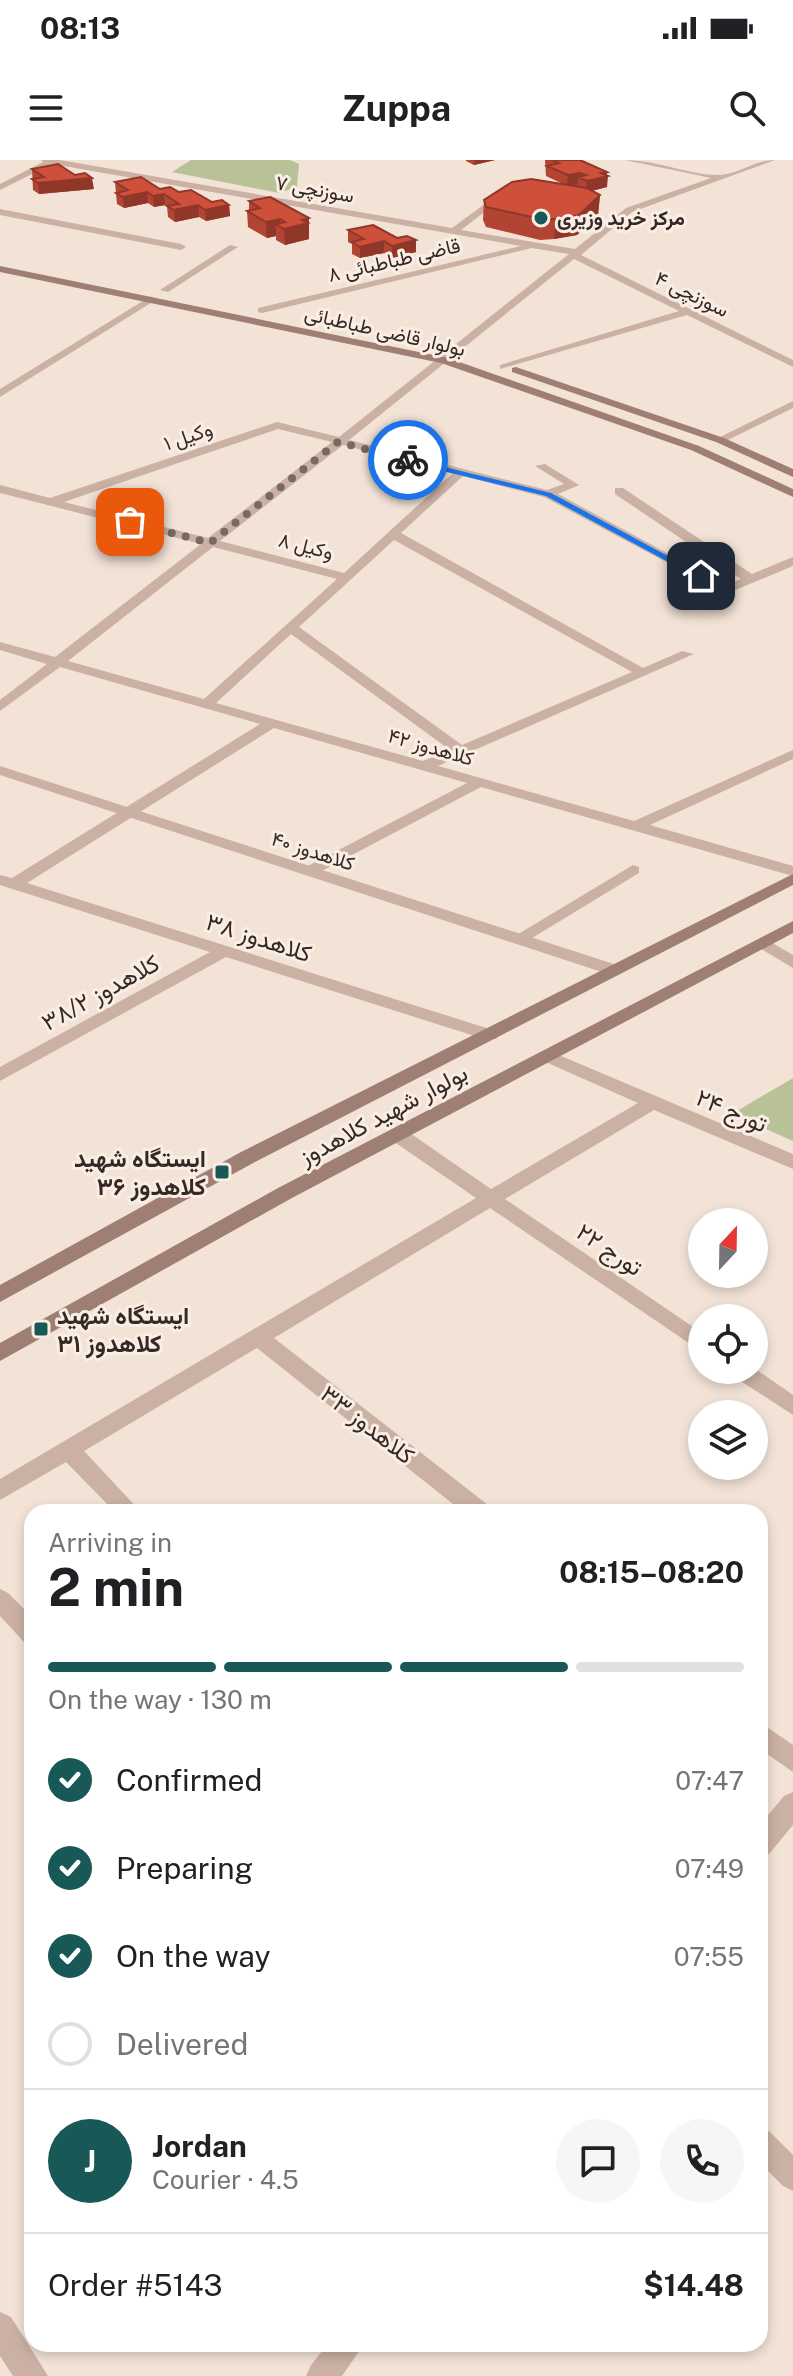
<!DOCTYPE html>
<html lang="en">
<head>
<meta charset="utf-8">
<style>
	:root { --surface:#fff; --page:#f6f6f6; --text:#202124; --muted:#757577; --line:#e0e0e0; --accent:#185957 }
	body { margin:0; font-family:"Public Sans",Vazirmatn,sans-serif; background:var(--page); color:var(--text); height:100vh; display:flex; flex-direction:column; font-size:30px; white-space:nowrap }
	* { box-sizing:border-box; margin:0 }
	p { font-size:26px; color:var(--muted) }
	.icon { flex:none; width:44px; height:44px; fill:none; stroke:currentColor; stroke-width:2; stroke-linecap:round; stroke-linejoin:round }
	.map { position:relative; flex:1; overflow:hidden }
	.details { position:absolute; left:24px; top:1344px; width:744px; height:848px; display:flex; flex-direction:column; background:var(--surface); border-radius:24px; box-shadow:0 4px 12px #0003 }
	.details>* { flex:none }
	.needle { width:52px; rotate:22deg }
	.fabs { position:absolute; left:688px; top:1048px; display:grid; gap:16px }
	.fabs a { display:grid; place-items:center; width:80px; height:80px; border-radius:50%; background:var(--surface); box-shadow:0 4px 12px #0003; font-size:40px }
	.pin { position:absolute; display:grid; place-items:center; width:68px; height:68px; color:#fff; margin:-34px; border-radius:16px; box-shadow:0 4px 12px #0006 }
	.courier { position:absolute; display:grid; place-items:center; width:80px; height:80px; margin:-40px; border:6px solid #1a73e8; border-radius:50%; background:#fff; color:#222; box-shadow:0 2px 10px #0007 }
	.overview em { font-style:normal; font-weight:700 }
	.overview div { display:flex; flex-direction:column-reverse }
	.overview { display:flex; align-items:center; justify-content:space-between; height:136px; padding:0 24px }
	h1 { font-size:52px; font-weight:700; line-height:60px }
	.bar { display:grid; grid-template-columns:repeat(4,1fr); gap:12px 8px; align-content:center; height:96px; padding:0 24px }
	.bar i { height:10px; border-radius:6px; background:var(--line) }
	.bar .current { background:var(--accent) }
	.bar p { grid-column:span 4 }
	.line { display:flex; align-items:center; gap:20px; padding:0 24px; border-top:2px solid var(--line) }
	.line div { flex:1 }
	.round { display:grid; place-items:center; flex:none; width:84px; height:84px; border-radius:42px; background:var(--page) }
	ol { padding:0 24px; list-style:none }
	li { display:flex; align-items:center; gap:24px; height:88px }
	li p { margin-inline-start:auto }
	li .icon { padding:8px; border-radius:50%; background:var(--accent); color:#fff; stroke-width:4 }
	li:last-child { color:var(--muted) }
	li i { width:44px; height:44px; border:4px solid var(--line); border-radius:50% }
	.status { display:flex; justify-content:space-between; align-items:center; height:56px; padding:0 40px; background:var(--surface); direction:ltr }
	.status svg { height:22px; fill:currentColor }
	header { display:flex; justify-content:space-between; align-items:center; height:104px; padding:0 24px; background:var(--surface); font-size:36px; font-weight:700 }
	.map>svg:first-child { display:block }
	.green { fill:#b8c296 }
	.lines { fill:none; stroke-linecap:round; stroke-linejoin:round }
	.minor { fill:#cbb1a3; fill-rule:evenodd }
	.tertiary { fill:#cbb1a3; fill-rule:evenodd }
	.secondary { fill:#9f7f74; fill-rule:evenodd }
	.wall { fill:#b14432 }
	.shaded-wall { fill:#903729 }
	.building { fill:#ce4f3a; stroke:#903729; stroke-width:2 }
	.route { fill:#1a73e8 }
	.done { stroke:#786a63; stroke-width:8; stroke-dasharray:0 14.4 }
	.poi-dot { fill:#185957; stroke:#faeee4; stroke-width:3 }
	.labels { text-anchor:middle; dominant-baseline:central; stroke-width:6; stroke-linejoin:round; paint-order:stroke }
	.far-street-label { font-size:20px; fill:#352925; stroke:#faeee4 }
	.far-poi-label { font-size:20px; font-weight:bold; fill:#352925; stroke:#faeee4; text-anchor:start }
	.street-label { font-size:24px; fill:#352925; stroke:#faeee4 }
	.poi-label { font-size:24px; font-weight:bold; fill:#352925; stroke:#faeee4; text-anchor:end }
</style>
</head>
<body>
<div class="status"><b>08:13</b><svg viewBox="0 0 49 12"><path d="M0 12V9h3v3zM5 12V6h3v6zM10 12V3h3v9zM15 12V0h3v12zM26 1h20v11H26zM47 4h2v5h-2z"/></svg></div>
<header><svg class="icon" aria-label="menu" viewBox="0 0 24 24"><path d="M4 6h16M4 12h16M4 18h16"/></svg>Zuppa<svg class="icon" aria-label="search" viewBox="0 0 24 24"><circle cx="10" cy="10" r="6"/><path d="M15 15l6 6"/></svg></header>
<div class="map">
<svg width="793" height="2216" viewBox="0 0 793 2216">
	<rect width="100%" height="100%" fill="#f3e3d7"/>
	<g class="green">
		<polygon points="191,0 290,0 299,4 297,27 279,33 172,12"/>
		<polygon points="793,918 793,981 732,954"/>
	</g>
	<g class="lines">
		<g class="minor">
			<path d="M41 0H60L452 68 505 29 508 34 461 70 575 89 626 48 711 18 625 0C656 0 693 16 720 15 739 14 755 0 775 0L632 52 581 95 793 200V207L687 155 500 209V205L679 151 574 99 349 280 547 330 564 324 535 306 545 304 579 325 558 334 726 425 741 419 615 334V328H623L752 414 793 397V406L726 434 544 337 463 316 401 373 643 508 682 491 694 494 438 606 634 661 793 590V599L650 665 793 706V716L481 627 316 714H304V708L467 623 274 568 27 723 496 871 499 875 496 879H484L226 797 0 921V907L210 792 0 725V715L12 718 260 564 60 507 0 551V540L47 504 0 490V482L55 497 201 384 0 333V325L50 338 277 262 339 277 569 94 532 88 262 153 258 152V148L521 86 52 4 0 30V24L43 2ZM278 269 332 282 208 378 64 342ZM343 285 453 313 344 413 220 381ZM394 380 632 512 462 585 299 467ZM213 387 337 419 204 539 68 501ZM291 474 450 590 423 601 216 543Z"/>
			<polygon points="0,49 181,84 186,87 181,90 0,55"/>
			<polygon points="230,85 238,87 168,132 160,130"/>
			<polygon points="151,136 154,141 0,237 0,229"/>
			<polygon points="793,241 793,248 724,282 714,280"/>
			<polygon points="633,705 639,707 639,713 524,783 518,784 510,779"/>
			<polygon points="762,777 793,795 793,808 756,786 754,782"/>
			<polygon points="547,890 793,994 793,1009 654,950 505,1039 702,1173 702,1192 490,1048 274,1178 488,1345 491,1352 463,1352 257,1188 84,1291 141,1352 115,1352 66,1302 0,1340 0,1319 476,1038 390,979 388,974 390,969 404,969 491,1029 638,943 541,900 538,896"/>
			<polygon points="754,1208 793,1235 793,1255 733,1216 729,1210"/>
			<polygon points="0,1429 8,1433 32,1457 32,1485 24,1482 0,1456"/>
			<polygon points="760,1562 793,1585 793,1612 760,1589"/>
			<polygon points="760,1967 770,1972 793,1995 793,2031 783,2026 760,2003"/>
			<polygon points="0,2152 11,2157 48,2216 13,2216 0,2196"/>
		</g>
		<g class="tertiary">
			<polygon points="0,606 620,806 622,810 620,814 608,814 0,615"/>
			<polygon points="793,1632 793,1665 769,1694 760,1698 760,1665 784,1636"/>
			<polygon points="328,2184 364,2184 342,2216 306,2216 311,2205"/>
		</g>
		<g class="secondary">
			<polygon points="0,106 448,198 699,286 793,329 793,337 691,290 441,203 0,112"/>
			<polygon points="516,207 724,278 793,309 793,317 716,282 512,212 512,208"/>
			<polygon points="793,714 793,725 255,1002 0,1142 0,1125 241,992"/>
			<polygon points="793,761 793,773 292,1038 0,1201 0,1183 278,1028"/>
		</g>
	</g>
	<g class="wall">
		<polygon points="466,0 495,0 474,5 466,1"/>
		<polygon points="545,0 580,0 607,12 607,27 592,31 600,35 598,55 577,75 554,79 540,80 486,67 483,60 484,40 563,24 546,16"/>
		<polygon points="32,9 75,15 94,29 39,34 33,30"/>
		<polygon points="115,22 179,32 212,42 229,45 230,56 206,61 199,57 175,62 168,57 167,46 165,45 154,47 148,43 124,48 117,44"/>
		<polygon points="249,41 309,58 309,79 285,85 276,80 276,76 267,78 248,67 247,51 249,51"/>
		<polygon points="348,70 416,80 416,92 392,98 384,93 360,98 352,94 352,84 348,82"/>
	</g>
	<g class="shaded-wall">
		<polygon points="475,0 495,0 474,5"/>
		<polygon points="607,12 607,17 608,16 607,27 586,32 587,21 601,13"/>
		<polygon points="580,13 580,18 578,17 578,24 567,26 568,15"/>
		<polygon points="92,18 94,29 39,34 38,23"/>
		<polygon points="147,32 148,43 124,48 123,37"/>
		<polygon points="164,34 165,45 154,47 153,36"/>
		<polygon points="600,35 598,55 577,75 554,79 556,59"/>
		<polygon points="198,45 199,57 175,62 174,50"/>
		<polygon points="229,45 230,56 206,61 205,50"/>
		<polygon points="309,58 309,79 285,85 284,69 302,60"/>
		<polygon points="280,59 280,67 276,64 276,76 267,78 266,62"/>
		<polygon points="416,80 416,92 392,98 392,86"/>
		<polygon points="384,81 384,93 360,98 360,87"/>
	</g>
	<g class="building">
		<polygon points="552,0 580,0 607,12 601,13 608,16 587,21 578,17 586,15 580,13 568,15 547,6 559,3"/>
		<polygon points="58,4 75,15 85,13 92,18 38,23 32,19 44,17 32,9"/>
		<polygon points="141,17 160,29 170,27 179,32 191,30 212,42 222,40 229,45 205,50 198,45 174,50 167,46 179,44 164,34 153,36 147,32 123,37 116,33 128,30 115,22"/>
		<polygon points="531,19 587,28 600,35 579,55 556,59 541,59 486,47 484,40 512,22"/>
		<polygon points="270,37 309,58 302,60 308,63 284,69 276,64 285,62 280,59 266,62 247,51 260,48 249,41"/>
		<polygon points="373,65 397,78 407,76 416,80 392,86 384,81 360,87 352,82 364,79 348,70"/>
	</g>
	<polygon class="route" points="408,298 551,333 705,416 698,418 546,336 405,302"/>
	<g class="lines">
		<polyline class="done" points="130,362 210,383 338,282 408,300"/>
	</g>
	<g class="poi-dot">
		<circle cx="541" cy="58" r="8"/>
		<rect x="214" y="1004" width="16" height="16" rx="4"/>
		<rect x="33" y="1161" width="16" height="16" rx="4"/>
	</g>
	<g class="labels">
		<g class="far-street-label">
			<text transform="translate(315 29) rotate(10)">سوزنچی ۷</text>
			<text transform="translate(394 100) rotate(-13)">قاضی طباطبائی ۸</text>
			<text transform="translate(692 134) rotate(26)">سوزنچی ۴</text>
			<text transform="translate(385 171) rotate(13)">بولوار قاضی طباطبائی</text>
			<text transform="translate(188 276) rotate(-19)">وکيل ۱</text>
			<text transform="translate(306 386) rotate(14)">وکيل ۸</text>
			<text transform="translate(431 587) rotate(16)">کلاهدوز ۴۲</text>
			<text transform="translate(313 691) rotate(18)">کلاهدوز ۴۰</text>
		</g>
		<g class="far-poi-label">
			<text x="557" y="58">مرکز خرید وزیری</text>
		</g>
		<g class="street-label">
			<text transform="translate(259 777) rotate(18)">کلاهدوز ۳۸</text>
			<text transform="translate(100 832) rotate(-29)">کلاهدوز ۳۸/۲</text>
			<text transform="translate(732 950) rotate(23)">تورج ۲۴</text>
			<text transform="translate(383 954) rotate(-28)">بولوار شهید کلاهدوز</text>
			<text transform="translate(610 1089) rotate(34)">تورج ۲۲</text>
			<text transform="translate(368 1264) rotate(38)">کلاهدوز ۳۳</text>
		</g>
		<g class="poi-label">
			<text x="206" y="998">ایستگاه شهید<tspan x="206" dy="28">کلاهدوز ۳۶</tspan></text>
			<text x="57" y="1155" text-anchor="start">ایستگاه شهید<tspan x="57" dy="28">کلاهدوز ۳۱</tspan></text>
		</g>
	</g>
</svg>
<div class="fabs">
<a><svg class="needle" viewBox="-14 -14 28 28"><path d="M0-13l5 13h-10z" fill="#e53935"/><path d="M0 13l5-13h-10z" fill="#757577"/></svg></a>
<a><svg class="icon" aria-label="locate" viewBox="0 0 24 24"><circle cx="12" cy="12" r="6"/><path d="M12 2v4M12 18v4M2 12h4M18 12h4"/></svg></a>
<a><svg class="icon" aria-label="layers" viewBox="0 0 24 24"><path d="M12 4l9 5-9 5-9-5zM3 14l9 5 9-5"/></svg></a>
</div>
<div class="pin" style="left:130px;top:362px;background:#ea580c"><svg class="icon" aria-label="bag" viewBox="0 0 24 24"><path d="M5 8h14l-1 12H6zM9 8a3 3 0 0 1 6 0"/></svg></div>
<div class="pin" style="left:701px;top:416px;background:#1f2937"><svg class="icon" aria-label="home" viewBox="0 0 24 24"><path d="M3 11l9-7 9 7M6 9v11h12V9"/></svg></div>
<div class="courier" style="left:408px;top:300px"><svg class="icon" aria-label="bike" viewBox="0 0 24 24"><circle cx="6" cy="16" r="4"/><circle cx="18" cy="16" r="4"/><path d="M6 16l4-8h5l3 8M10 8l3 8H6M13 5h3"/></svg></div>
<section class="details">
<div class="overview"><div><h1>2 min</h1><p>Arriving in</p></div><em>08:15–08:20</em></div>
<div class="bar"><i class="current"></i><i class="current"></i><i class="current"></i><i></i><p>On the way · 130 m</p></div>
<ol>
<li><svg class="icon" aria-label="check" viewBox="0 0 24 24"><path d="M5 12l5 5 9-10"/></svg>Confirmed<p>07:47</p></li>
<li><svg class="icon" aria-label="check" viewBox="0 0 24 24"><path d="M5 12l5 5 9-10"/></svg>Preparing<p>07:49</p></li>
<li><svg class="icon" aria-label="check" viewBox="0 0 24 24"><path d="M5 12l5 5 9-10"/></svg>On the way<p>07:55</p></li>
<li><i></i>Delivered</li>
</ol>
<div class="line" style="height:144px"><b class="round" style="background:var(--accent);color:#fff">J</b><div><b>Jordan</b><p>Courier · 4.5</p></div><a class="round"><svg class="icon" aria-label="chat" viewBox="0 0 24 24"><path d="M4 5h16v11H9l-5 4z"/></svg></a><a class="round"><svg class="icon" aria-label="phone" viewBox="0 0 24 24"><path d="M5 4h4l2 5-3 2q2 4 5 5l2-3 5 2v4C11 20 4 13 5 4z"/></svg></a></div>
<div class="line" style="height:104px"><div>Order #5143</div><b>$14.48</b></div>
</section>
</div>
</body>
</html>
